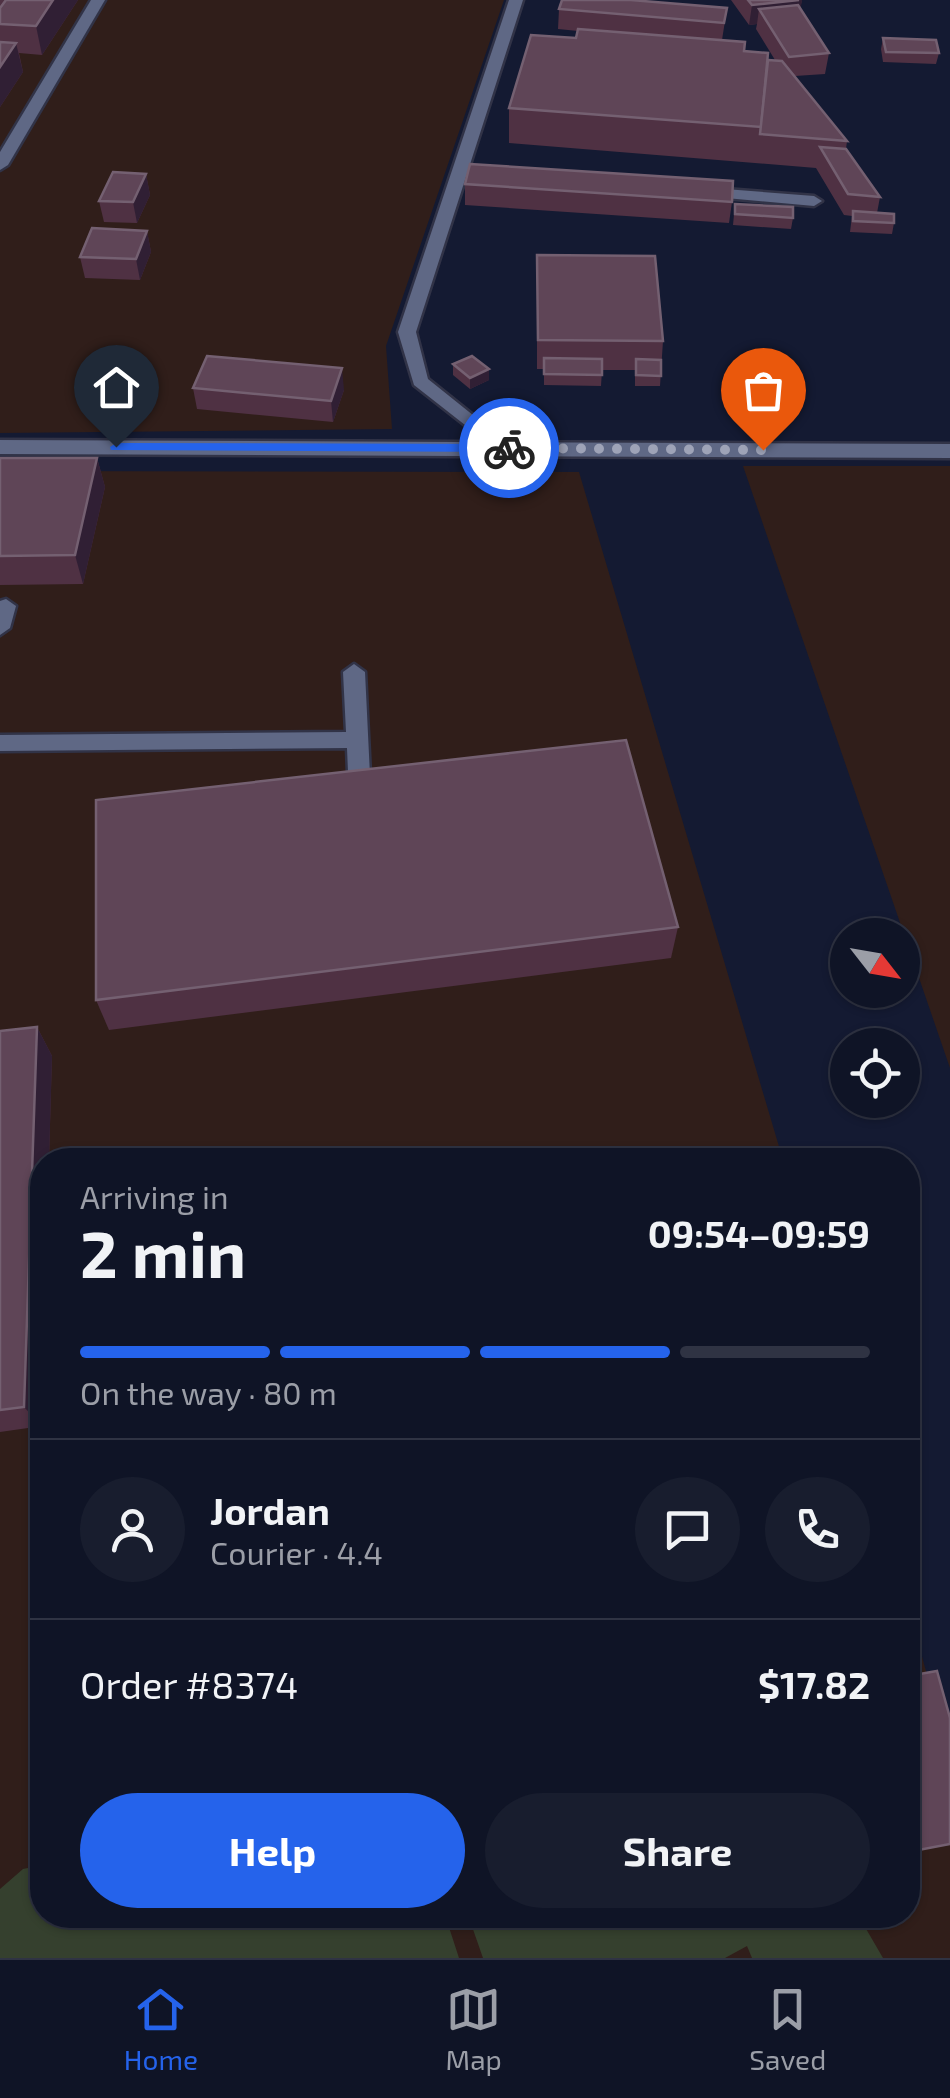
<!DOCTYPE html>
<html lang="en">
<head>
<meta charset="utf-8">
<style>
	:root { --surface:#0f1426; --page:#181d2e; --text:#f1f3f6; --muted:#9b9ea7; --line:#2f3343; --accent:#2563eb }
	body { margin:0; font-family:"Exo 2",sans-serif; background:var(--page); color:var(--text); height:100vh; display:flex; flex-direction:column; font-size:38px; white-space:nowrap }
	* { box-sizing:border-box; margin:0 }
	p { font-size:32px; color:var(--muted) }
	.icon { flex:none; width:55px; height:55px; fill:none; stroke:currentColor; stroke-width:2; stroke-linecap:round; stroke-linejoin:round }
	.map { position:relative; flex:1; overflow:hidden }
	.details { position:absolute; left:30px; top:1148px; width:890px; height:780px; display:flex; flex-direction:column; background:var(--surface); border-radius:40px; box-shadow:0 2px 8px #0004,0 0 0 2px var(--line) }
	.details>* { flex:none }
	.needle { width:65px; rotate:121deg }
	.buttons { position:absolute; left:830px; top:918px; display:grid; gap:20px }
	.buttons a { display:grid; place-items:center; width:90px; height:90px; border-radius:50%; background:var(--surface); box-shadow:0 2px 8px #0004,0 0 0 2px var(--line); font-size:50px }
	.pin { position:absolute; display:grid; place-items:center; width:85px; height:85px; color:#fff; margin:-102px -42px; border-radius:50% 50% 50% 0; rotate:-45deg; box-shadow:0 0 10px #0007 }
	.pin .icon { rotate:45deg }
	.courier { position:absolute; display:grid; place-items:center; width:100px; height:100px; margin:-50px; border:8px solid #2563eb; border-radius:50%; background:#fff; color:#222; box-shadow:0 2px 12px #0007 }
	.head em { font-style:normal; font-weight:700 }
	.head div { display:flex; flex-direction:column-reverse }
	.head { display:flex; align-items:center; justify-content:space-between; height:170px; padding:0 50px }
	h1 { font-size:65px; font-weight:700; line-height:75px }
	.bar { display:grid; grid-template-columns:repeat(4,1fr); gap:15px 10px; align-content:center; height:120px; padding:0 50px }
	.bar i { height:12px; border-radius:8px; background:var(--line) }
	.bar .active { background:var(--accent) }
	.bar p { grid-column:span 4 }
	.line { display:flex; align-items:center; gap:25px; padding:0 50px; border-top:2px solid var(--line) }
	.line div { flex:1 }
	.round { display:grid; place-items:center; flex:none; width:105px; height:105px; border-radius:52px; background:var(--page) }
	.primary-button { display:flex; gap:20px; margin-top:auto; padding:20px 50px }
	.primary-button a { flex:1; height:115px; border-radius:60px; background:var(--accent); color:#fff; font-size:40px; font-weight:700; line-height:115px; text-align:center }
	.primary-button a+a { background:var(--page); color:var(--text) }
	.tabs { display:flex; justify-content:space-around; align-items:center; height:140px; border-top:2px solid var(--line); background:var(--surface); font-size:28px; color:var(--muted) }
	.tabs a { display:grid; justify-items:center; gap:5px }
	.tabs .active { color:var(--accent) }
	.map>svg:first-child { display:block }
	.industrial { fill:#301e1a }
	.green { fill:#35402e }
	.lines { fill:none; stroke-linecap:round; stroke-linejoin:round }
	.lane-casing { stroke:#313347; stroke-width:5 }
	.street-casing { stroke:#313347; stroke-width:5 }
	.lane { fill:#5f6885; fill-rule:evenodd }
	.street { fill:#5f6885; fill-rule:evenodd }
	.wall { fill:#4f3143 }
	.shaded-wall { fill:#301f34 }
	.building { fill:#5f4557; stroke:#746071; stroke-width:2.5 }
	.route { fill:#2563eb }
	.done { stroke:#9ea3b7; stroke-width:10; stroke-dasharray:0 18 }
</style>
</head>
<body>
<div class="map">
<svg width="950" height="1958" viewBox="0 0 950 1958">
	<rect width="100%" height="100%" fill="#141a32"/>
	<g class="industrial">
		<polygon points="0,0 504,0 386,346 392,429 0,433"/>
		<polygon points="743,466 950,466 950,1068"/>
		<polygon points="0,471 579,472 783,1160 42,1160 42,1915 908,1915 908,1606 950,1758 950,1958 0,1958"/>
	</g>
	<g class="green">
		<polygon points="42,1865 42,1915 445,1915 459,1958 0,1958 0,1889 23,1869"/>
		<polygon points="468,1915 858,1915 883,1958 752,1958 747,1946 725,1958 483,1958"/>
	</g>
	<g class="lines">
		<g class="lane-casing">
			<g id="lane">
				<polygon points="91,0 105,0 8,165 0,170 0,152"/>
				<polygon points="509,0 523,0 416,332 428,379 509,444 509,452 502,454 414,385 398,332"/>
				<polygon points="699,187 814,196 822,201 814,206 693,195 693,189"/>
				<polygon points="6,599 16,606 10,628 0,635 0,601"/>
				<polygon points="354,664 365,672 371,796 360,805 349,796 347,748 0,751 0,735 346,732 343,672"/>
			</g>
		</g>
		<g class="street-casing">
			<polygon id="street" points="0,440 950,444 950,458 0,454"/>
		</g>
		<use href="#lane" class="lane"/>
		<use href="#street" class="street"/>
	</g>
	<g class="wall">
		<polygon points="0,0 78,0 42,55 19,53 23,72 0,107"/>
		<polygon points="731,0 802,0 800,9 829,53 825,74 795,76 847,141 846,149 880,197 877,213 894,223 892,234 850,232 852,216 844,215 816,168 509,143 509,108 576,38 578,31 558,29 559,9 727,8 722,40 744,51 768,60 775,60 756,29 757,24 749,25"/>
		<polygon points="883,38 939,53 936,64 883,62 881,49"/>
		<polygon points="146,174 150,195 137,223 104,222 99,201"/>
		<polygon points="465,184 732,202 729,223 465,205"/>
		<polygon points="735,204 793,218 791,229 733,225"/>
		<polygon points="147,231 151,252 140,280 85,278 80,257"/>
		<polygon points="537,255 663,341 660,386 635,386 635,370 602,370 601,386 544,385 544,369 537,369"/>
		<polygon points="453,364 489,380 470,389 453,375"/>
		<polygon points="193,388 344,390 333,422 197,409"/>
		<polygon points="0,458 97,458 105,487 83,584 0,585"/>
		<polygon points="678,927 671,958 109,1030 96,1000"/>
		<polygon points="37,1027 52,1056 49,1160 42,1160 42,1426 0,1432 0,1031"/>
	</g>
	<g class="shaded-wall">
		<polygon points="53,0 78,0 42,55 36,26"/>
		<polygon points="802,0 799,20 759,9 757,24 749,25 752,5"/>
		<polygon points="16,43 23,72 0,107 0,67"/>
		<polygon points="146,174 150,195 137,223 133,202"/>
		<polygon points="147,231 151,252 140,280 136,259"/>
		<polygon points="342,368 344,390 333,422 331,401"/>
		<polygon points="489,369 489,380 470,389 470,378"/>
		<polygon points="97,458 105,487 83,584 75,555"/>
		<polygon points="37,1027 52,1056 49,1160 42,1160 42,1426 24,1407"/>
	</g>
	<g class="building">
		<polygon points="6,0 53,0 36,26 0,24 0,8"/>
		<polygon points="562,0 631,0 727,8 724,23 559,9"/>
		<polygon points="748,0 799,0 752,5"/>
		<polygon points="798,5 829,53 789,57 759,9"/>
		<polygon points="578,29 745,42 744,51 768,53 761,127 509,108 531,35 576,38"/>
		<polygon points="883,38 936,40 939,53 886,52"/>
		<polygon points="0,42 16,43 0,67"/>
		<polygon points="768,60 782,61 847,141 760,134"/>
		<polygon points="820,147 846,149 880,197 848,194"/>
		<polygon points="470,164 733,181 732,202 465,184"/>
		<polygon points="113,172 146,174 133,202 99,201"/>
		<polygon points="735,204 793,207 793,218 735,214"/>
		<polygon points="853,211 894,214 894,223 853,221"/>
		<polygon points="92,228 147,231 136,259 80,257"/>
		<polygon points="537,255 655,256 663,341 538,340"/>
		<polygon points="207,356 342,368 331,401 193,388"/>
		<polygon points="472,356 489,369 470,378 453,364"/>
		<polygon points="544,358 602,359 602,375 544,374"/>
		<polygon points="636,359 661,360 661,376 636,375"/>
		<polygon points="0,458 97,458 75,555 0,556"/>
		<polygon points="626,740 678,927 96,1000 96,800"/>
		<polygon points="37,1027 24,1407 0,1410 0,1031"/>
		<polygon points="937,1671 950,1718 950,1844 908,1852 908,1676"/>
	</g>
	<polygon class="route" points="116,443 509,444 515,448 509,452 111,450 110,447"/>
	<g class="lines">
		<polyline class="done" points="509,448 763,450"/>
	</g>
</svg>
<div class="buttons">
<a><svg class="needle" viewBox="-14 -14 28 28"><path d="M0-13l5 13h-10z" fill="#e53935"/><path d="M0 13l5-13h-10z" fill="#9b9ea7"/></svg></a>
<a><svg class="icon" aria-label="locate" viewBox="0 0 24 24"><circle cx="12" cy="12" r="6"/><path d="M12 2v4M12 18v4M2 12h4M18 12h4"/></svg></a>
</div>
<div class="pin" style="left:763px;top:450px;background:#ea580c"><svg class="icon" aria-label="bag" viewBox="0 0 24 24"><path d="M5 8h14l-1 12H6zM9 8a3 3 0 0 1 6 0"/></svg></div>
<div class="pin" style="left:116px;top:447px;background:#1f2937"><svg class="icon" aria-label="home" viewBox="0 0 24 24"><path d="M3 11l9-7 9 7M6 9v11h12V9"/></svg></div>
<div class="courier" style="left:509px;top:448px"><svg class="icon" aria-label="bike" viewBox="0 0 24 24"><circle cx="6" cy="16" r="4"/><circle cx="18" cy="16" r="4"/><path d="M6 16l4-8h5l3 8M10 8l3 8H6M13 5h3"/></svg></div>
<section class="details">
<div class="head"><div><h1>2 min</h1><p>Arriving in</p></div><em>09:54–09:59</em></div>
<div class="bar"><i class="active"></i><i class="active"></i><i class="active"></i><i></i><p>On the way · 80 m</p></div>
<div class="line" style="height:180px"><a class="round"><svg class="icon" aria-label="person" viewBox="0 0 24 24"><circle cx="12" cy="8" r="4"/><path d="M4 21q1-7 8-7t8 7"/></svg></a><div><b>Jordan</b><p>Courier · 4.4</p></div><a class="round"><svg class="icon" aria-label="chat" viewBox="0 0 24 24"><path d="M4 5h16v11H9l-5 4z"/></svg></a><a class="round"><svg class="icon" aria-label="phone" viewBox="0 0 24 24"><path d="M5 4h4l2 5-3 2q2 4 5 5l2-3 5 2v4C11 20 4 13 5 4z"/></svg></a></div>
<div class="line" style="height:130px"><div>Order #8374</div><b>$17.82</b></div>
<div class="primary-button"><a>Help</a><a>Share</a></div>
</section>
</div>
<nav class="tabs">
<a class="active"><svg class="icon" aria-label="home" viewBox="0 0 24 24"><path d="M3 11l9-7 9 7M6 9v11h12V9"/></svg>Home</a>
<a><svg class="icon" aria-label="map" viewBox="0 0 24 24"><path d="M3 6l6-2 6 2 6-2v14l-6 2-6-2-6 2zM9 4v14M15 6v14"/></svg>Map</a>
<a><svg class="icon" aria-label="saved" viewBox="0 0 24 24"><path d="M7 4h10v16l-5-4-5 4z"/></svg>Saved</a>
</nav>
</body>
</html>
